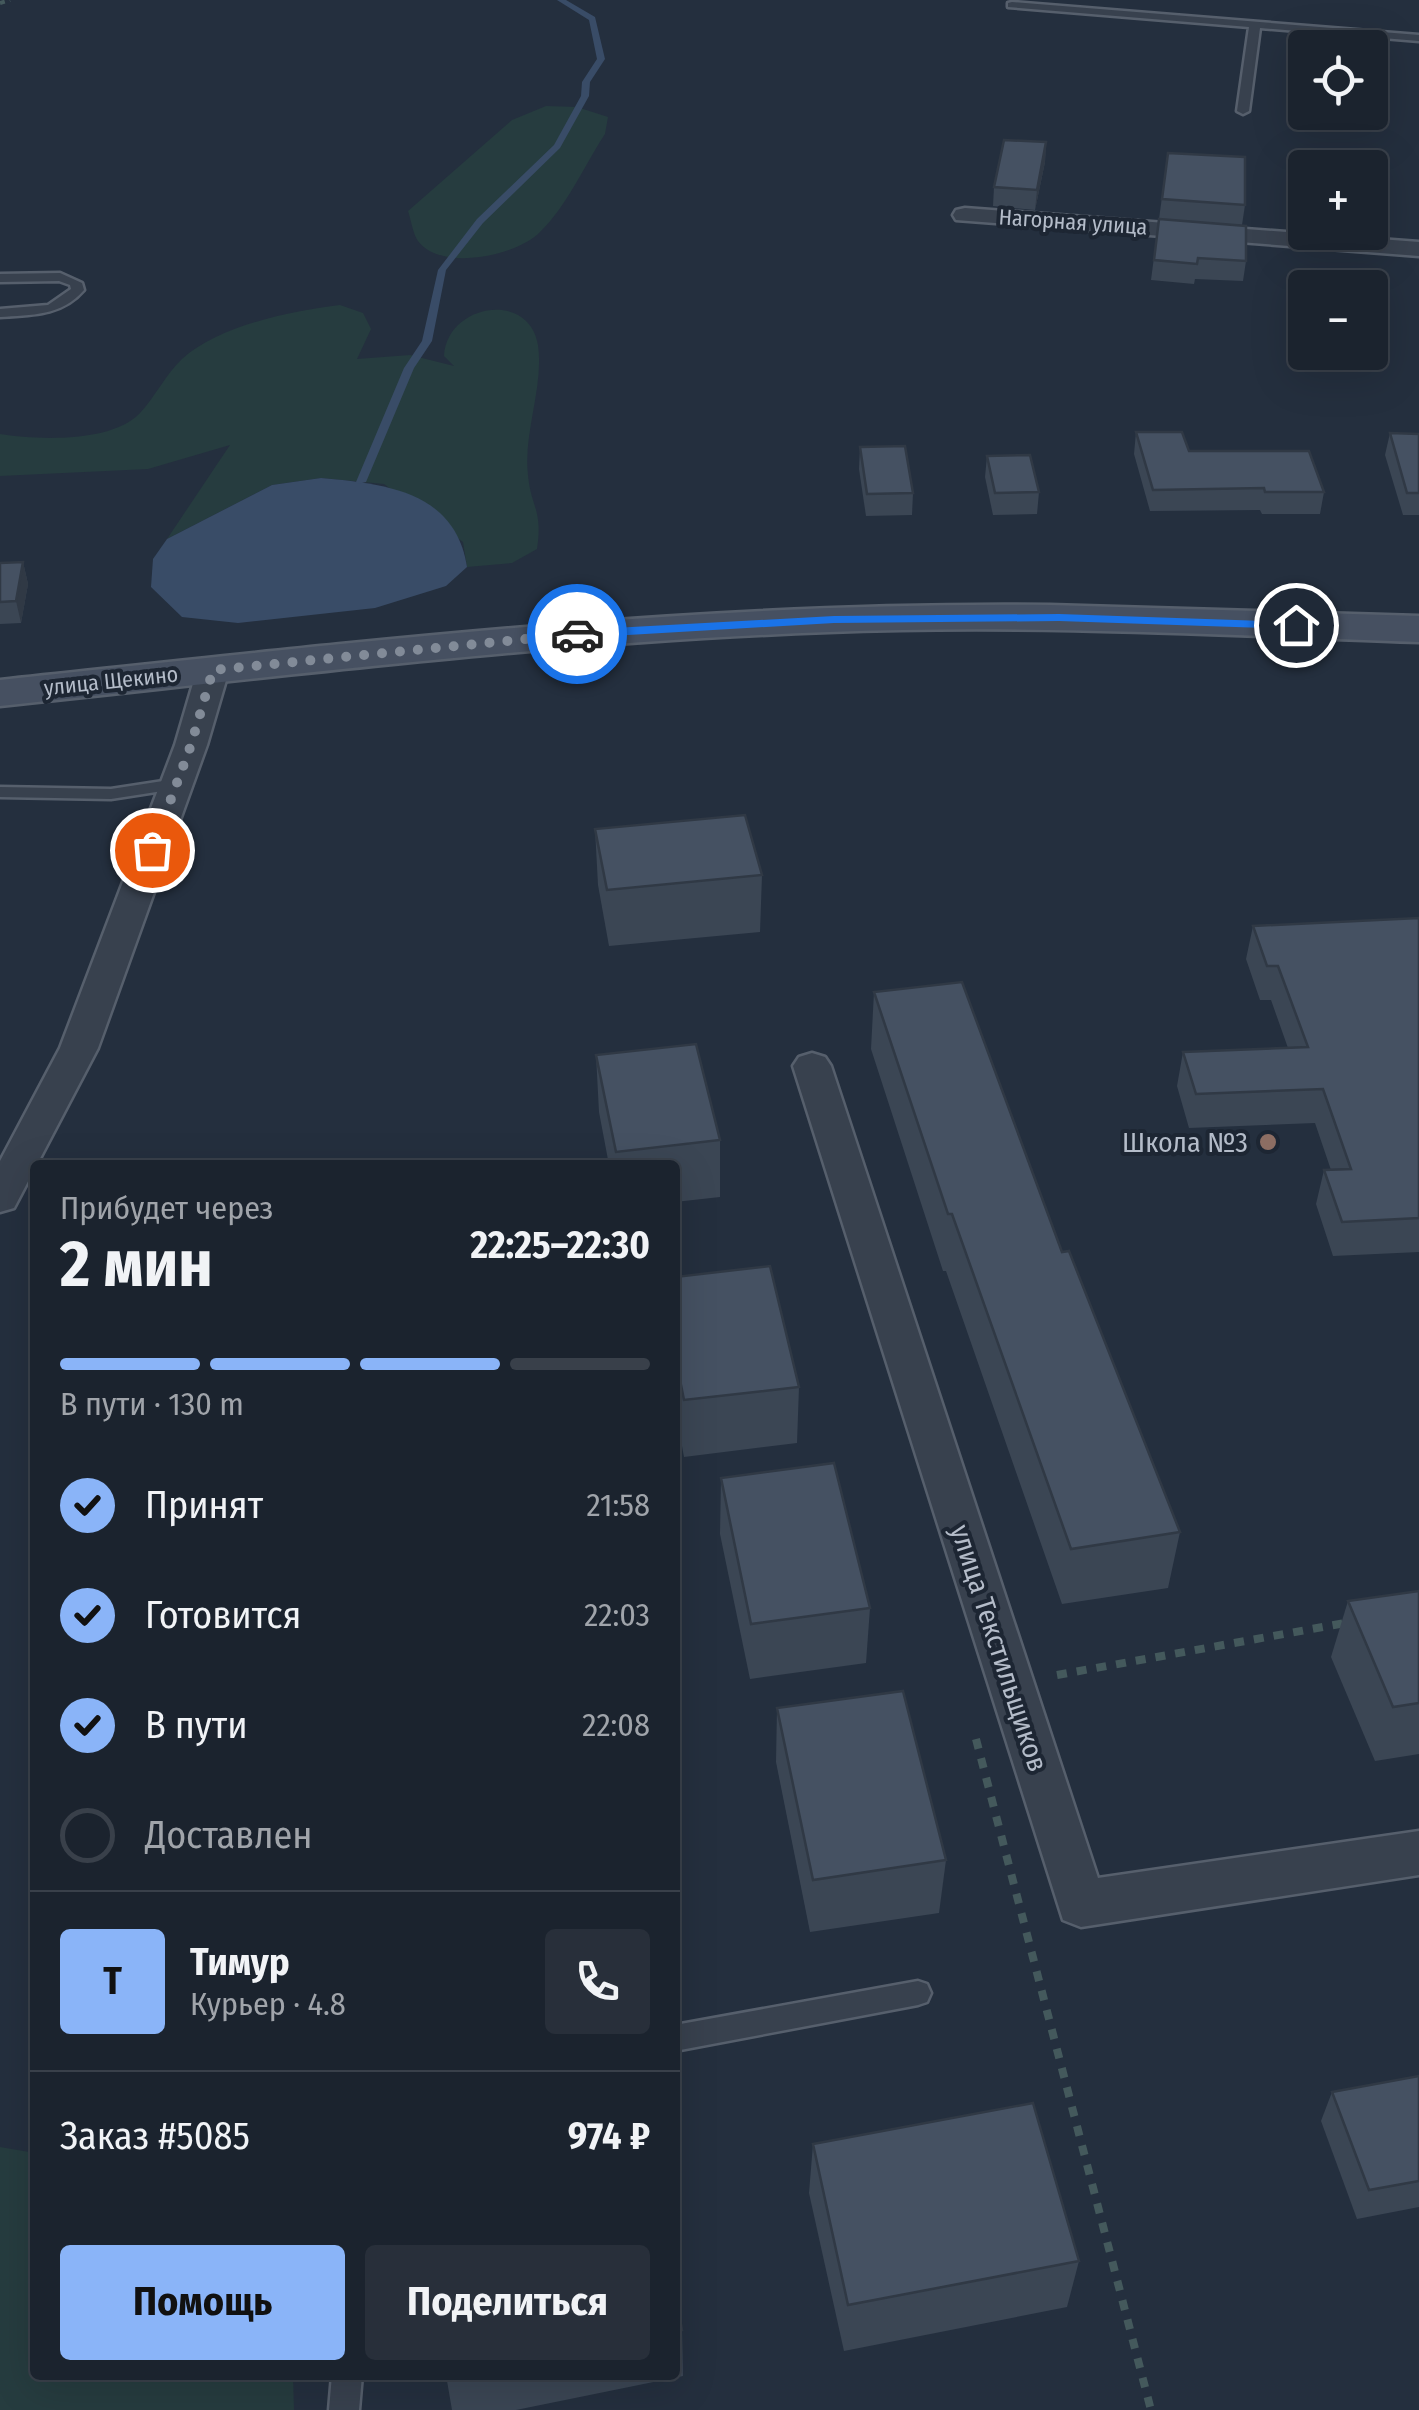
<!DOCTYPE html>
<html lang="ru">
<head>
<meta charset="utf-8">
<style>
	:root { --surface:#1b232e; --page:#282f3a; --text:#f1f3f6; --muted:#a0a4aa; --line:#39404a; --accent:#8ab4f8 }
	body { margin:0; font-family:"Fira Sans Condensed",sans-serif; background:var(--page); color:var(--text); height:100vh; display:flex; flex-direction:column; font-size:38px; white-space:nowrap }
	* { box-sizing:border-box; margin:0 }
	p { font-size:32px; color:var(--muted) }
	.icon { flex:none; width:55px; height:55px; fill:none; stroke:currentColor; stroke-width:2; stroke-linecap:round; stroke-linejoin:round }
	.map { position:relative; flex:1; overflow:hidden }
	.sheet { position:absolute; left:30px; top:1160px; width:650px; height:1220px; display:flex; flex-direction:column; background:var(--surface); border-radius:10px; box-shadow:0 10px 40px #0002,0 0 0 2px var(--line) }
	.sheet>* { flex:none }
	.tools { position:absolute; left:1288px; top:30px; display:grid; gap:20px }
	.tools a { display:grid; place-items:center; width:100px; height:100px; border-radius:10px; background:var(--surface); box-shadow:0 10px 40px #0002,0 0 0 2px var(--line); font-size:50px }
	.pin { position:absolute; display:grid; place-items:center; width:85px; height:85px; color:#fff; margin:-42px; border:5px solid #fff; border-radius:50%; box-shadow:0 2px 10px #0007 }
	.courier { position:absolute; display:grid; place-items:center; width:100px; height:100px; margin:-50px; border:8px solid #1a73e8; border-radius:50%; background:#fff; color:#222; box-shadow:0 2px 12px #0007 }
	.headline em { font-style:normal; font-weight:700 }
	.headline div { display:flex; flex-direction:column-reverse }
	.headline { display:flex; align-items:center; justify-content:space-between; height:170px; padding:0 30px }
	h1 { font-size:65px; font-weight:700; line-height:75px }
	.bar { display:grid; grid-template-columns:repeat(4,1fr); gap:15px 10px; align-content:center; height:120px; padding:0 30px }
	.bar i { height:12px; border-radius:8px; background:var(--line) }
	.bar .selected { background:var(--accent) }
	.bar p { grid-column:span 4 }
	.line { display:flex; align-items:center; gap:25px; padding:0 30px; border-top:2px solid var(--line) }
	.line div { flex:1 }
	.round { display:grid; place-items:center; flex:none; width:105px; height:105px; border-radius:10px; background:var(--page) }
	ol { padding:0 30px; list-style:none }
	li { display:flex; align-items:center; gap:30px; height:110px }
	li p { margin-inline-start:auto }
	li .icon { padding:10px; border-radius:50%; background:var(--accent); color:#111; stroke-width:4 }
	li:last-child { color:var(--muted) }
	li i { width:55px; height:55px; border:5px solid var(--line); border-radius:50% }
	.action { display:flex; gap:20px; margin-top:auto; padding:20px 30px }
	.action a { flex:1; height:115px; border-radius:10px; background:var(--accent); color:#111; font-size:40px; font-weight:700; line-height:115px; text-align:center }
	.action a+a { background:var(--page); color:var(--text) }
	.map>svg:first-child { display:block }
	.green { fill:#263c3f }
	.water { fill:#394c67 }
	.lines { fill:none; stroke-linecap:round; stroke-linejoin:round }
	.stream { fill:#394c67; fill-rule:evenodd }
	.service-casing { stroke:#565f6c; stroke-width:5 }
	.minor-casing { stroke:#565f6c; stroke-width:5 }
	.secondary-casing { stroke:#565f6c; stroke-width:5 }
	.path-far1 { stroke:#44595c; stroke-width:4; stroke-dasharray:5 5; stroke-linecap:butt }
	.path { stroke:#44595c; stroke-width:8; stroke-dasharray:10 10; stroke-linecap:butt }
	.service { fill:#38414e; fill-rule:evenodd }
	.minor { fill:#38414e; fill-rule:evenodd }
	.secondary { fill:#465061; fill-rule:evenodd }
	.wall { fill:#3b4654 }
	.shaded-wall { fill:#303945 }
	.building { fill:#455162; stroke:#303945; stroke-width:2.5 }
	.route { fill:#1a73e8 }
	.done { stroke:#828b98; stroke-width:10; stroke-dasharray:0 18 }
	.education-dot { fill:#8d6e63; stroke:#1d2633; stroke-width:4 }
	.labels { text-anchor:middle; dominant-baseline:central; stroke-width:8; stroke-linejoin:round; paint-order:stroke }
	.far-street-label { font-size:22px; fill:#b4bcc9; stroke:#1d2633 }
	.poi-label { font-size:28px; fill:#b4bcc9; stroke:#1d2633; text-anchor:end }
	.street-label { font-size:28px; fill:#b4bcc9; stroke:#1d2633 }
</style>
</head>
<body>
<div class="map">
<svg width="1419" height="2410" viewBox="0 0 1419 2410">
	<rect width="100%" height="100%" fill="#242f3e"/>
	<g class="green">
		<path d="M546 106 577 107 608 117 605 134C584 166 567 206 540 232 517 256 441 272 418 241 413 234 411 220 408 211L512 120Z"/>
		<path d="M340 305 363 313 371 329 357 359 410 355 454 366 444 356C447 304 529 290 538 345 544 387 523 433 528 475 531 508 543 509 537 549L512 563 467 567 463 542 384 484 321 478 272 485 167 539 230 445 148 469 0 476V434C37 440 112 443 140 413 155 397 166 374 182 359 220 325 292 311 340 305Z"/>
		<polygon points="0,2147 35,2153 35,2375 293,2375 294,2410 0,2410"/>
	</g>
	<path class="water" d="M321 478C386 484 455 491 467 567L446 586 375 608 238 623 182 617 151 587 153 559 167 539 272 485Z"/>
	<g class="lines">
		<polygon class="stream" points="557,0 566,0 595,17 605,59 590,82 589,96 560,148 483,223 446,270 432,341 414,368 366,482 358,484 356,482 404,368 422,341 438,270 477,219 554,145 581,96 582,82 597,59 589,20"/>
		<g class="service-casing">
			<g id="service">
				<polygon points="1012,2 1419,35 1419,41 1260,28 1249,111 1243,114 1237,111 1249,27 1008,7 1008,3"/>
				<path d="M60 273 82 283 84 290C62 316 31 315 0 317V309L48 305 71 289 70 285 59 281 0 282V274Z"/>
				<polygon points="176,779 182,780 182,788 111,799 0,797 0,787 111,789"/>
				<polygon points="918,1981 927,1984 931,1993 927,2002 918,2005 675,2051 675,2025"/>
				<polygon points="332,2375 362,2375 359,2410 329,2410"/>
			</g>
		</g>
		<g class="minor-casing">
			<g id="minor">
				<polygon points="965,208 1419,242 1419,256 956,220 953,215 956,210"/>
				<polygon points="213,661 224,663 229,670 207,745 98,1048 14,1208 0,1212 0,1161 60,1048 175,745 197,670 202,663"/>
				<polygon points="812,1053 825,1057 831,1066 1098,1878 1419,1831 1419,1875 1081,1927 1063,1920 793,1066 799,1057"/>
			</g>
		</g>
		<g class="secondary-casing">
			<path id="secondary" d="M1050 605 1419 616V642C1223 635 1026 624 829 632 552 642 276 677 0 706V680C349 643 698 601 1050 605Z"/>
		</g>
		<polyline class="path-far1" points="0,3 10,0"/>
		<g class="path">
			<polyline points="1057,1675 1345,1623"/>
			<polyline points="976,1739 1151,2410"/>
		</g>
		<use href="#service" class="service"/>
		<use href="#minor" class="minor"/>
		<use href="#secondary" class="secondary"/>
	</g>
	<g class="wall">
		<polygon points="1046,142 1045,162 1035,210 993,206 994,187"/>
		<polygon points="1168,153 1245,205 1242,225 1159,219"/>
		<polygon points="1159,219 1246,261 1243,281 1195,279 1194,284 1151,280"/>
		<polygon points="1136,432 1189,451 1324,492 1320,514 1262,514 1260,510 1150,511 1134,454"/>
		<polygon points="1390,433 1419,434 1419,515 1403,515 1385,455"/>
		<polygon points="860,447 913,493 912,515 866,516 859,469"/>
		<polygon points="987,456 1039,492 1037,514 993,515 985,477"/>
		<polygon points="23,562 28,584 21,623 0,624 0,563"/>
		<polygon points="595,829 762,875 760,932 609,946 598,885"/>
		<polygon points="1419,918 1419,1252 1333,1256 1316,1204 1324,1170 1331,1170 1315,1123 1189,1128 1177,1086 1183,1052 1288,1048 1271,1000 1260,1000 1246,959 1253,926"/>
		<polygon points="874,992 1062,1252 1180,1532 1168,1588 1062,1604 946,1271 943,1271 871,1049"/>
		<polygon points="596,1055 720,1140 720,1197 675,1202 675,1165 609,1165 599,1112"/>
		<polygon points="675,1277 799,1387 797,1443 684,1457 675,1408"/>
		<polygon points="721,1478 870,1608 866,1663 750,1679 720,1534"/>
		<polygon points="1419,1591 1419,1754 1375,1761 1331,1657 1348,1601"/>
		<polygon points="777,1708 946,1860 939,1913 810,1932 776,1762"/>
		<polygon points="1419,2076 1419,2207 1357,2219 1321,2121 1332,2092"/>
		<polygon points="813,2144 1079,2261 1067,2307 844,2351 809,2193"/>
		<polygon points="675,2291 682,2330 683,2376 516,2410 452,2410 446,2375 675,2375"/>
	</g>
	<g class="shaded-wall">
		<polygon points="1046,142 1045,162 1035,210 1037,190"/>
		<polygon points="23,562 28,584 21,623 16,601"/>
	</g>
	<g class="building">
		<polygon points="1004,140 1046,142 1037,190 994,187"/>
		<polygon points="1168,153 1245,157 1245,205 1162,199"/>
		<polygon points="1159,219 1246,226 1246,261 1198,258 1197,264 1154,260"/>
		<polygon points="1136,432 1182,432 1189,451 1309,451 1324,492 1265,492 1264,488 1153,490"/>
		<polygon points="1390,433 1419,434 1419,493 1407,493"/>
		<polygon points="905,446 913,493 867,494 860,447"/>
		<polygon points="1030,455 1039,492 995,493 987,456"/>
		<polygon points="23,562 16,601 0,602 0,563"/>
		<polygon points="745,815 762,875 607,890 595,829"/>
		<polygon points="1419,918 1419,1218 1342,1222 1324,1170 1351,1169 1323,1089 1196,1094 1183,1052 1308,1047 1278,966 1267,966 1253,926"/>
		<polygon points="962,982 1062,1252 1069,1251 1180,1532 1071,1549 952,1214 948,1214 874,992"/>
		<polygon points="696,1044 720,1140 616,1152 596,1055"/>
		<polygon points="770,1266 799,1387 684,1400 675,1355 675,1277"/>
		<polygon points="834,1463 870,1608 751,1624 721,1478"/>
		<polygon points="1419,1591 1419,1703 1393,1707 1348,1601"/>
		<polygon points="903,1691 946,1860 813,1880 777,1708"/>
		<polygon points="1419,2076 1419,2181 1369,2190 1332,2092"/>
		<polygon points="1033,2103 1079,2261 848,2305 813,2144"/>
		<polygon points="675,2291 682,2330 675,2332"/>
	</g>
	<polygon class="route" points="1059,614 1296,622 1302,625 1296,629 1059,621 834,623 577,638 570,634 577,630 834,616"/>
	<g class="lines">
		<polyline class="done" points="152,850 191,745 213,670 577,634"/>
	</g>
	<circle class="education-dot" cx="1268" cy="1142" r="10"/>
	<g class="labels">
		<g class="far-street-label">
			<text transform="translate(1073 222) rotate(4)">Нагорная улица</text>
			<text transform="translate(111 681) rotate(-6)">улица Щекино</text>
		</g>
		<g class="poi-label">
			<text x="1248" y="1142">Школа №3</text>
		</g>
		<g class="street-label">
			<text transform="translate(999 1648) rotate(72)">улица Текстильщиков</text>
		</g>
	</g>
</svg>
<div class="tools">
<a><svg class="icon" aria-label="locate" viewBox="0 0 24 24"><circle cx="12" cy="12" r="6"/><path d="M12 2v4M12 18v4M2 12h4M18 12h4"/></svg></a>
<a>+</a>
<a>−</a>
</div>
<div class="pin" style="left:152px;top:850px;background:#ea580c"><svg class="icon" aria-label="bag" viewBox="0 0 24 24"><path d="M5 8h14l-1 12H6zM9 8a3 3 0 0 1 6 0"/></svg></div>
<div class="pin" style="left:1296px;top:625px;background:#1f2937"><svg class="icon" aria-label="home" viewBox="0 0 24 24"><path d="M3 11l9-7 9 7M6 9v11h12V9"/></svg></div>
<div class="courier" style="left:577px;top:634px"><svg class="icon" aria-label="car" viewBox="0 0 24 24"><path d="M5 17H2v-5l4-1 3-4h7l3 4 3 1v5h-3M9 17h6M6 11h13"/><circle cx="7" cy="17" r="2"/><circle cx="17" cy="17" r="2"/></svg></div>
<section class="sheet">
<div class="headline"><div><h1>2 мин</h1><p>Прибудет через</p></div><em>22:25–22:30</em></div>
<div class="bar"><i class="selected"></i><i class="selected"></i><i class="selected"></i><i></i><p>В пути · 130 m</p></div>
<ol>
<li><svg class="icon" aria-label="check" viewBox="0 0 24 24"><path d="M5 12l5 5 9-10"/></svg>Принят<p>21:58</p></li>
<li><svg class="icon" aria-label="check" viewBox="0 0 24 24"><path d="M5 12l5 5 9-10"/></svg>Готовится<p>22:03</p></li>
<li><svg class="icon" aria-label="check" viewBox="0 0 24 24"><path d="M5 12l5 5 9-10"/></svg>В пути<p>22:08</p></li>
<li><i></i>Доставлен</li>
</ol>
<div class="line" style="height:180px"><b class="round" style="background:var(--accent);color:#111">Т</b><div><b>Тимур</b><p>Курьер · 4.8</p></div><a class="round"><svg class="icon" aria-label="phone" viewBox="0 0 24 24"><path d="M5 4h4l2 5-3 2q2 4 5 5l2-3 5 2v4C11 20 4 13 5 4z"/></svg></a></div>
<div class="line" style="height:130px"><div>Заказ #5085</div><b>974 ₽</b></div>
<div class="action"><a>Помощь</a><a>Поделиться</a></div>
</section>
</div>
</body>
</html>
